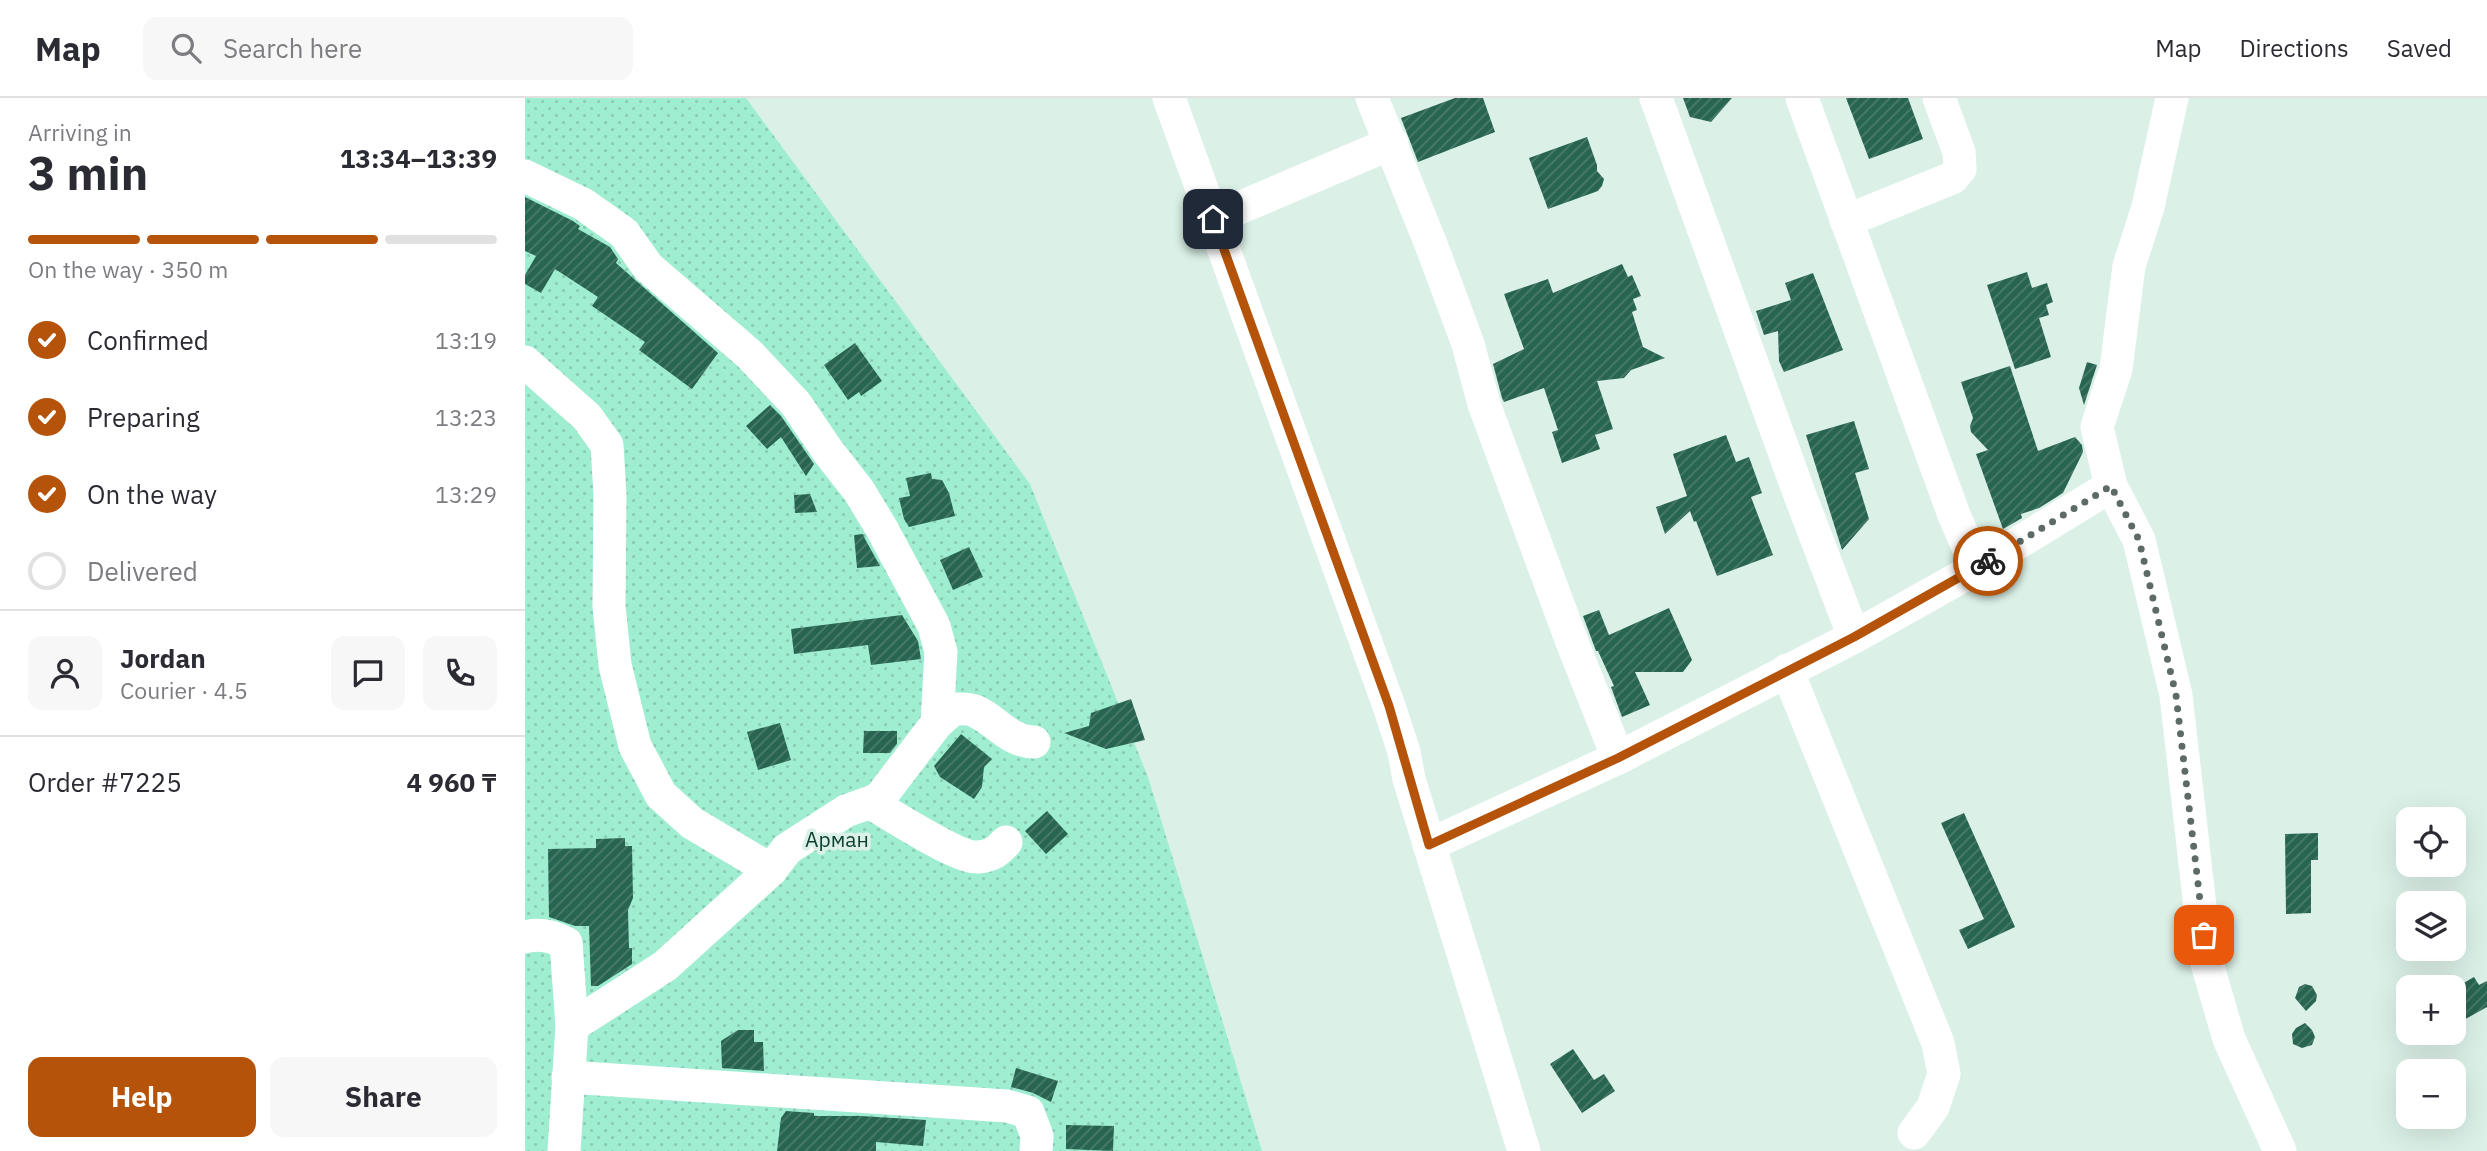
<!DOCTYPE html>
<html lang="en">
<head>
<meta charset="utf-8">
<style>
	:root { --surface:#fff; --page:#f7f7f7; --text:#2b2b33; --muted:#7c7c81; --line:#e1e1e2; --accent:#b45309 }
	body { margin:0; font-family:"IBM Plex Sans",sans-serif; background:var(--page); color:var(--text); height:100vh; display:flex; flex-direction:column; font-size:26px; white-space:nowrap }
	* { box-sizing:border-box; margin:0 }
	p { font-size:23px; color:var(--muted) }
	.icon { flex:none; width:38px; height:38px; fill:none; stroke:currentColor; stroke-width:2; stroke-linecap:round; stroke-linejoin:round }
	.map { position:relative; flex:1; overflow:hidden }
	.side { display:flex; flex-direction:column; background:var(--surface); width:525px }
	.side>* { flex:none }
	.tools { position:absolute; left:1871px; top:709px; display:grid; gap:14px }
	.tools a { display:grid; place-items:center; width:70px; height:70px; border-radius:14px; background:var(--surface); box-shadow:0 7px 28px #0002; font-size:35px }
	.pin { position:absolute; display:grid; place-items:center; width:60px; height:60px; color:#fff; margin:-30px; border-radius:14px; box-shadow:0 4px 10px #0006 }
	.courier { position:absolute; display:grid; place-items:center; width:70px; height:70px; margin:-35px; border:5px solid #b45309; border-radius:50%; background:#fff; color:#222; box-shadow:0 2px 9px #0007 }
	.overview em { font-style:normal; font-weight:700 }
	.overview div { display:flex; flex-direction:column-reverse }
	.overview { display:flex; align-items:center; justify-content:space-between; height:119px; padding:0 28px }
	h1 { font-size:46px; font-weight:700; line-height:52px }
	.bar { display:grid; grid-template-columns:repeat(4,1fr); gap:10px 7px; align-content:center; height:84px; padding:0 28px }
	.bar i { height:9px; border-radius:5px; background:var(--line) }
	.bar .active { background:var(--accent) }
	.bar p { grid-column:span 4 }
	.line { display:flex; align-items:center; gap:18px; padding:0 28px; border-top:2px solid var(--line) }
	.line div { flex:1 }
	.round { display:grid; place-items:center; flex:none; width:74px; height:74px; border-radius:14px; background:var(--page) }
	ol { padding:0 28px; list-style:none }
	li { display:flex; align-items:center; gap:21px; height:77px }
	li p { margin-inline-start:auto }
	li .icon { padding:7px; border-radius:50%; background:var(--accent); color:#fff; stroke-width:4 }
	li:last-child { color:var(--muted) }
	li i { width:38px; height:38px; border:4px solid var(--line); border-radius:50% }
	.button { display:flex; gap:14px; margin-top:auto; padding:14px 28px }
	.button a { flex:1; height:80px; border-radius:14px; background:var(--accent); color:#fff; font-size:28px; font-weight:700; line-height:80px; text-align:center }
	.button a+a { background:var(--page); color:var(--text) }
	header { display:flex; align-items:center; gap:42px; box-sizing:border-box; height:98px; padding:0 35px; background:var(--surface); border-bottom:2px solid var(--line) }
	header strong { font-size:33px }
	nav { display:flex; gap:38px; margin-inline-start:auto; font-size:24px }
	.search { width:490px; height:63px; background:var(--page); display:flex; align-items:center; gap:18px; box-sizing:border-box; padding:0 24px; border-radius:14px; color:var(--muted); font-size:26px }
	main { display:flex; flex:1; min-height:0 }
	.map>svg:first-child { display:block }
	.park { fill:url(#park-dots) }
	.building { fill:url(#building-hatch) }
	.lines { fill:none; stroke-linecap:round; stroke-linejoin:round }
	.minor { stroke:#fff; stroke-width:33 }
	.done { stroke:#5d6a65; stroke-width:7; stroke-dasharray:0 12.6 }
	.route { stroke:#b45309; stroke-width:9 }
	.labels { text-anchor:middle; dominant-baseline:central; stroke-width:7; stroke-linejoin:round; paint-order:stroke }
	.park-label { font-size:21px; fill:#0a3f30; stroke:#dbf1e8 }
</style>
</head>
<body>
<header>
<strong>Map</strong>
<div class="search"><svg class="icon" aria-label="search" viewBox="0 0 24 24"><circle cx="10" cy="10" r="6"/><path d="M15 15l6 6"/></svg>Search here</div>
<nav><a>Map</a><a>Directions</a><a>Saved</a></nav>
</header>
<main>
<section class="side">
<div class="overview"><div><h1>3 min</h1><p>Arriving in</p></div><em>13:34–13:39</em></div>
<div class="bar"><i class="active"></i><i class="active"></i><i class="active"></i><i></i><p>On the way · 350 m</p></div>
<ol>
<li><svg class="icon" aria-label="check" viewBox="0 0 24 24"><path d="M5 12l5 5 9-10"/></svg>Confirmed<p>13:19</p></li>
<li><svg class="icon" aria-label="check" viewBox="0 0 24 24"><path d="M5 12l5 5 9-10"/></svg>Preparing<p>13:23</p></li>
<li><svg class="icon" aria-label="check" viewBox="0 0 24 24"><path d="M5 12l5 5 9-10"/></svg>On the way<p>13:29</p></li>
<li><i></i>Delivered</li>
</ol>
<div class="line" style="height:126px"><a class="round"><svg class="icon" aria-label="person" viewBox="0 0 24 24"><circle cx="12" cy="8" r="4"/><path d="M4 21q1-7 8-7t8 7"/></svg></a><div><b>Jordan</b><p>Courier · 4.5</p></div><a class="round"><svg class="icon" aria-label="chat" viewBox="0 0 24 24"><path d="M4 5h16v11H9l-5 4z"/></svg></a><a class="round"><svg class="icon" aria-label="phone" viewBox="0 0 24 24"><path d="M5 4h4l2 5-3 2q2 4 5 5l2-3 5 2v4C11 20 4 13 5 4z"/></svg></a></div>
<div class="line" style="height:91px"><div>Order #7225</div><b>4 960 ₸</b></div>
<div class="button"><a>Help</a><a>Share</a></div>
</section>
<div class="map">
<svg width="1962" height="1053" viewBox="0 0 1962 1053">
	<defs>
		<pattern id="park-dots" width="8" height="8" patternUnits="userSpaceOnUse" patternTransform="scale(1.75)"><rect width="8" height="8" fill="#a0eed1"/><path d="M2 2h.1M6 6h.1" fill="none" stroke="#89ccb3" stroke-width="1.8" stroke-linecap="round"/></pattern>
		<pattern id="building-hatch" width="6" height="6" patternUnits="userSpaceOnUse" patternTransform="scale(1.75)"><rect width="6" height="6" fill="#276551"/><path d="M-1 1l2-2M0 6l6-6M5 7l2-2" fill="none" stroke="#4c7b6c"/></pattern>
	</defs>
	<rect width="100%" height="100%" fill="#dbf1e8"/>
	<polygon class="park" points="0,0 221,0 505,386 623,679 737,1053 0,1053"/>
	<g class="building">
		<polygon points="930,0 958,0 970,34 893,64 876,20"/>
		<polygon points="1158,0 1207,0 1186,24 1165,19"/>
		<polygon points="1321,0 1383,0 1398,41 1344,61"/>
		<polygon points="1062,39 1072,67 1072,73 1079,81 1077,88 1073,93 1023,111 1004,60"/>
		<polygon points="0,99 48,123 55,128 53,131 85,149 93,161 91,165 193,255 167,291 114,252 120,244 67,208 73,199 30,171 16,195 0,186 0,177 11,158 0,153"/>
		<polygon points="1097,166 1103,179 1107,177 1116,198 1108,201 1112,212 1107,214 1118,249 1140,260 1106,272 1099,280 1072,283 1088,331 1070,337 1075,351 1037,365 1027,334 1033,332 1019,290 979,304 977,300 968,266 999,251 979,196 1023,181 1028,195"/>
		<polygon points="1502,174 1507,190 1522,185 1528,204 1521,207 1524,217 1514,220 1526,259 1490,271 1462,187"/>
		<polygon points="1288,175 1318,252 1259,274 1254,263 1253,233 1239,237 1231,213 1266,202 1260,185"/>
		<polygon points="330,245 357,283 336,298 334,294 323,302 299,267"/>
		<polygon points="1562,264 1572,267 1559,307 1554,290"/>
		<polygon points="1485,268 1513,353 1550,339 1557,347 1558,354 1538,395 1514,410 1496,416 1497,420 1478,431 1451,356 1463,352 1446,334 1445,328 1448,320 1436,284"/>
		<polygon points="245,307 256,318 289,366 281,378 256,339 242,351 221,328"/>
		<polygon points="1329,323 1344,371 1330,375 1344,421 1317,452 1281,337"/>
		<polygon points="1201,337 1211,364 1224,359 1237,395 1226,399 1248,457 1192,478 1171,423 1169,424 1165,413 1140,436 1131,409 1162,398 1148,356"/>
		<polygon points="406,375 407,381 417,382 424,395 430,418 384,429 379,421 374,400 385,398 381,380"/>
		<polygon points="285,396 292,414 270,415 269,397"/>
		<polygon points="338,436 340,441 355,468 332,470 329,437"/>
		<polygon points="444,449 458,479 428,492 415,462"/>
		<polygon points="1144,510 1167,562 1158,574 1110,574 1125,607 1097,619 1086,589 1089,588 1073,553 1071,553 1058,518 1074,512 1084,537"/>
		<polygon points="377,517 393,543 396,561 346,567 343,547 269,556 266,531"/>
		<polygon points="606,601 620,642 581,651 539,635 564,628 566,615"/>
		<polygon points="255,625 266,662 233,672 222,634"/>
		<polygon points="339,633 372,633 372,646 365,655 338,655"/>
		<polygon points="436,636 467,661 459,669 457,689 449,701 415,679 409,668"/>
		<polygon points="522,713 543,736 521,756 500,733"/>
		<polygon points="1439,715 1490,829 1443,851 1434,832 1459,821 1416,725"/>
		<polygon points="1793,735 1793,762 1786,762 1786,815 1761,816 1760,736"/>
		<polygon points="100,740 100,748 107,748 108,800 103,812 104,850 107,850 107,866 73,888 66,888 64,828 50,828 24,819 23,751 71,750 71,741"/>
		<polygon points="1949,879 1954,887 1962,883 1962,909 1928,928 1928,891"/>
		<polygon points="1780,886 1787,888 1792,897 1791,903 1781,913 1770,900 1774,889"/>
		<polygon points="1780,925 1787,932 1790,939 1787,947 1777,950 1768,946 1767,936 1771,930"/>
		<polygon points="213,932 229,932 229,944 238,944 239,973 197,970 196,943"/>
		<polygon points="1048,951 1069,982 1079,976 1090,993 1057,1015 1025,966"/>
		<polygon points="491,970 533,983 526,1004 508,995 486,989"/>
		<polygon points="261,1013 289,1015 289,1018 336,1018 401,1022 398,1048 351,1044 351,1053 252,1053 256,1020"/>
		<polygon points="541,1027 589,1028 588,1053 541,1051"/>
	</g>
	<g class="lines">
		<g class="minor">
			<polyline points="644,0 864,608 879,654 884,681 999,1053"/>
			<polyline points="847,0 907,149 943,246 959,306 1047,544 1093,660"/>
			<polyline points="1131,0 1273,392 1329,539"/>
			<polyline points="1277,0 1429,417 1452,470"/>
			<polyline points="0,78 58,106 99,135 123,169 224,256 271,306 302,352 334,393 357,431 409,528 416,554 412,625 354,701 321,713 262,751 246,772 140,868 47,928"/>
			<polyline points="688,121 867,45"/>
			<polyline points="1321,123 1427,80 1435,71 1434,54 1414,0"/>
			<polyline points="0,264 62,319 82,347 85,397 84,508 90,567 110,648 136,697 167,725 246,772"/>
			<polyline points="1586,388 1572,329 1591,271 1604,168 1623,109 1647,0"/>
			<polyline points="1262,572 1413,945 1419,976 1408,1009 1389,1035"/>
			<path d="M412 625 428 611C435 611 444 610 450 613 471 622 484 644 509 644"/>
			<path d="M345 705C366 716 433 761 453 759 467 758 473 753 481 744"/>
			<polyline points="904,747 1093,660 1329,539 1452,470 1586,388 1614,442 1651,597 1681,862 1704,941 1755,1053"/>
			<path d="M0 839C14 835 29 839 41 845L47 928 39 1053"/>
			<polyline points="43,979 482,1008 503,1014 512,1038 511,1053"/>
		</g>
	</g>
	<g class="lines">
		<polyline class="done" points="1463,463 1586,388 1614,442 1651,597 1679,837"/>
		<polyline class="route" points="688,121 864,608 904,747 1093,660 1329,539 1463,463"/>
	</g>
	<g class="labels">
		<g class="park-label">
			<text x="312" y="741">Арман</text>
		</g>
	</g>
</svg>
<div class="tools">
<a><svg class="icon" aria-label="locate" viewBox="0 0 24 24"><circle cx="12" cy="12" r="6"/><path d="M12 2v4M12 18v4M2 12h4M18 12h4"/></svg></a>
<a><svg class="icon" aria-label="layers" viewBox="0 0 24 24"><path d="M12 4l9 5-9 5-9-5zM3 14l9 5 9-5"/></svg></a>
<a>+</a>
<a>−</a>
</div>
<div class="pin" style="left:1679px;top:837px;background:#ea580c"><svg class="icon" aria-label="bag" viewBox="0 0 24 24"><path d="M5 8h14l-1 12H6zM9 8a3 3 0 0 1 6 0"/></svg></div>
<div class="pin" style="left:688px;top:121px;background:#1f2937"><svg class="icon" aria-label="home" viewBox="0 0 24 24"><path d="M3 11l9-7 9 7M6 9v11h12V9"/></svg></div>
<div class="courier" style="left:1463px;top:463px"><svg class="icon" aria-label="bike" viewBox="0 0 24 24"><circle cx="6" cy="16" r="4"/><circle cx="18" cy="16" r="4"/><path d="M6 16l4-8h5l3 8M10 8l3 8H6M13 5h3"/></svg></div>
</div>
</main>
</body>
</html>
